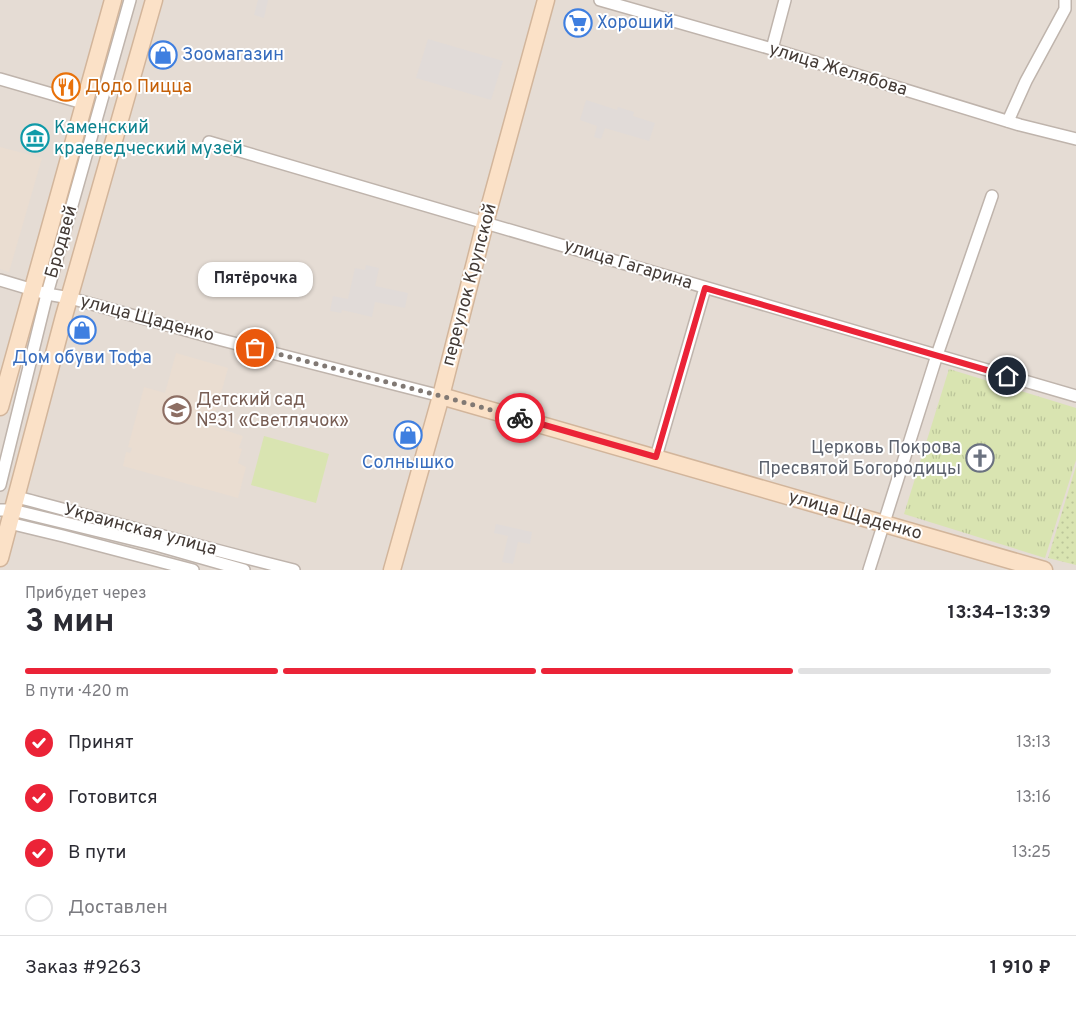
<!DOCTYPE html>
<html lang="ru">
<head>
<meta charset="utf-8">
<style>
	:root { --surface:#fff; --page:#f7f7f7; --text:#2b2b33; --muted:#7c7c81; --line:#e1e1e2; --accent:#eb2337 }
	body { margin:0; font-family:Overpass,sans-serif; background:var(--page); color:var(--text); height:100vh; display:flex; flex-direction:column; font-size:19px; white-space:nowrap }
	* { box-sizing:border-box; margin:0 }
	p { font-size:16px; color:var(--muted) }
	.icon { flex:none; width:28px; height:28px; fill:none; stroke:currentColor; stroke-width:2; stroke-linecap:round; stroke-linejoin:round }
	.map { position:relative; height:570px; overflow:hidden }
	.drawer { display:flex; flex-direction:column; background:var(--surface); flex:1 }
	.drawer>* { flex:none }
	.pin { position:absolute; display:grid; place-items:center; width:42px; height:42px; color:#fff; margin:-21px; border:2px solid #fff; border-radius:50%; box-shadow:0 1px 5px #0007 }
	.courier { position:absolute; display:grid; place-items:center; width:50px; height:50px; margin:-25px; border:4px solid #eb2337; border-radius:50%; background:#fff; color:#222; box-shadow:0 1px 6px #0007 }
	.bubble { position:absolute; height:35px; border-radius:15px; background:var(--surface); box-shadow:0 1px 4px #0004; font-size:16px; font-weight:700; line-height:35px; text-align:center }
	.overview em { font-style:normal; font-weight:700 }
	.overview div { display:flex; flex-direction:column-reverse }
	.overview { display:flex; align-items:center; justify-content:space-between; height:85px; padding:0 25px }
	h1 { font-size:32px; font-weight:700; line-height:38px }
	.bar { display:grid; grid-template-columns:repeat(4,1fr); gap:8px 5px; align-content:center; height:60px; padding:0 25px }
	.bar i { height:6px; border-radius:4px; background:var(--line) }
	.bar .active { background:var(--accent) }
	.bar p { grid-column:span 4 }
	.line { display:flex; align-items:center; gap:12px; padding:0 25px; border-top:1px solid var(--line) }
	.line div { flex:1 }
	ol { padding:0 25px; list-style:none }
	li { display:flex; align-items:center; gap:15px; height:55px }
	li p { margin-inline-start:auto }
	li .icon { padding:5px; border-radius:50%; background:var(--accent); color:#fff; stroke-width:4 }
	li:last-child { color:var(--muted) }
	li i { width:28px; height:28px; border:2px solid var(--line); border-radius:50% }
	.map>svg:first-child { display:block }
	.residential { fill:#e5dcd4 }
	.industrial { fill:#e1dbd8 }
	.education { fill:#eaddd1 }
	.grass { fill:url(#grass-tufts) }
	.park { fill:url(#park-dots) }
	.pitch { fill:#d9e4b1 }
	.parking { fill:#e0dddb }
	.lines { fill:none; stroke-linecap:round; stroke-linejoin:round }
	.street-casing { stroke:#bfb4ac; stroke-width:14 }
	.secondary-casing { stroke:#d2b59b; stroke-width:19 }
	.street { stroke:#fff; stroke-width:11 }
	.secondary { stroke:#fbe1c7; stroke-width:16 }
	.done { stroke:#817974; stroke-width:5; stroke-dasharray:0 9 }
	.route { stroke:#eb2337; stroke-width:6 }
	.labels { text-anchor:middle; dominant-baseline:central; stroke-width:4; stroke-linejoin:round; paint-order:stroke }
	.shop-label { font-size:18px; fill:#366cbe; stroke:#fff; text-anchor:start }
	.street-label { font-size:18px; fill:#443b36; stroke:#fff }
	.food-label { font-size:18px; fill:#c56008; stroke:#fff; text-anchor:start }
	.culture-label { font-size:18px; fill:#0d838f; stroke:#fff; text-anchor:start }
	.education-label { font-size:18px; fill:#785e54; stroke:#fff; text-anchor:start }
	.worship-label { font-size:18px; fill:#5b616d; stroke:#fff; text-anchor:end }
</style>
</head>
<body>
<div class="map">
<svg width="1076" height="570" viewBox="0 0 1076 570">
	<defs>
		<pattern id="grass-tufts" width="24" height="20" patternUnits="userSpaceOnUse" patternTransform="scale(1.25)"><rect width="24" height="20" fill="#d9e4b1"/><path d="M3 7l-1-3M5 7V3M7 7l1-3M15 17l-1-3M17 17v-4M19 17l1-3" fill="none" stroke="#bbc499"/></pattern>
		<pattern id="park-dots" width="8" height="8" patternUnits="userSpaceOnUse" patternTransform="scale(1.25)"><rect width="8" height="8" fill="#d9e4b1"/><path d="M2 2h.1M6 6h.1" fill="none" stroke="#bbc499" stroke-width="1.8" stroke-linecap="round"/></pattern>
	</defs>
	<rect width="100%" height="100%" fill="#f2ebe6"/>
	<rect class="residential" x="0" y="0" width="1076" height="570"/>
	<g class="industrial">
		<polygon points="258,0 268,0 264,18 254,15"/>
		<polygon points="428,39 503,61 491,100 416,78"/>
		<polygon points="586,100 617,110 618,107 634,112 633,116 655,123 649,141 605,128 601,139 594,137 597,126 580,120"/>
		<polygon points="366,265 379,268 375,286 408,293 405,308 375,302 372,317 342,310 341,313 330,311 333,296 348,299 355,268 365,270"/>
		<polygon points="496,524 532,532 530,544 518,542 513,564 502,562 508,536 494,533"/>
	</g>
	<g class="education">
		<polygon points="0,147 42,158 9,272 0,269"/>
		<polygon points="176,353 228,368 212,426 243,436 239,448 242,449 238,463 246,467 238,498 123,466 126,452 130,453 132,448 128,447 144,387 165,393"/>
	</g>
	<polygon class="grass" points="949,369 1076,408 1076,460 1045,558 904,514"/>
	<polygon class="park" points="1076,466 1076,565 1048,558"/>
	<polygon class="pitch" points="264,436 329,454 316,503 251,485"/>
	<polygon class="parking" points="103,82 114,85 100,133 89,130"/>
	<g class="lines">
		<g class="street-casing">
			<g id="street">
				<polyline points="600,0 772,49 1020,125 1076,139"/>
				<polyline points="772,49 785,0"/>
				<polyline points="0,79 83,103"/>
				<polyline points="1008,121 1026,81 1065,9 1065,0"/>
				<polyline points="209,142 1076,396"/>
				<polyline points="0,280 47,294 70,298 218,339 441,396"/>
				<polyline points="656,457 705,288"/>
				<polyline points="0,485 47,294 130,0"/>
				<path d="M17 497C109 521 201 547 294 570"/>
				<polyline points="0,510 12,510 156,545 244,570"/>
				<polyline points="9,523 63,536 193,570"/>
				<polyline points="869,570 937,355 992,196"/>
			</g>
		</g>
		<g class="secondary-casing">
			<g id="secondary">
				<polyline points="441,396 1044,570"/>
				<polyline points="0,407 113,0"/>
				<polyline points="0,558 64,316 154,0"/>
				<polyline points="392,570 441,396 485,223 546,0"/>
			</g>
		</g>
		<use href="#street" class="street"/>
		<use href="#secondary" class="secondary"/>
	</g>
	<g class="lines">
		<polyline class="done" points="255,348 441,396 520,418"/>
		<polyline class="route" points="520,418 656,457 705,288 1007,376"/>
	</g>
	<defs>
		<g id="supermarket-ring" transform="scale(1.4375)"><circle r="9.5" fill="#fff" stroke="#3f7fe0" stroke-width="1.5"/><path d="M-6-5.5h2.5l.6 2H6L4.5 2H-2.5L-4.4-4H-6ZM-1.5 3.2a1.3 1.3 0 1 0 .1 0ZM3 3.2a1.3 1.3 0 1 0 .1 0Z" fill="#3f7fe0"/></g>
		<g id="shop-ring" transform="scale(1.4375)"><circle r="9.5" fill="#fff" stroke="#3f7fe0" stroke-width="1.5"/><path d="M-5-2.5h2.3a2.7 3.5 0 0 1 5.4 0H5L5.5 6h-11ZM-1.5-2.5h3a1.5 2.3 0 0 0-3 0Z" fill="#3f7fe0"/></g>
		<g id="restaurant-ring" transform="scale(1.4375)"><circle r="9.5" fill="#fff" stroke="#e8710a" stroke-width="1.5"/><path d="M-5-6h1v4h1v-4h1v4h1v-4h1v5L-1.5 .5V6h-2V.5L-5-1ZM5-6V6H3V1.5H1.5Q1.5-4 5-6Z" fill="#e8710a"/></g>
		<g id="museum-ring" transform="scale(1.4375)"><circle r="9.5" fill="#fff" stroke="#0f9aa8" stroke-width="1.5"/><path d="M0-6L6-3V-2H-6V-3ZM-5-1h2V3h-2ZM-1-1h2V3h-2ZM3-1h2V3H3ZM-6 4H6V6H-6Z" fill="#0f9aa8"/></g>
		<g id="school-ring" transform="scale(1.4375)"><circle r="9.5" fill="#fff" stroke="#8d6e63" stroke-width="1.5"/><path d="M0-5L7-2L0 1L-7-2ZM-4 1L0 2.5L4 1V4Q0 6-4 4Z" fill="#8d6e63"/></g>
		<g id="church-ring" transform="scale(1.4375)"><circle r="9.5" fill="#fff" stroke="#6b7280" stroke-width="1.5"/><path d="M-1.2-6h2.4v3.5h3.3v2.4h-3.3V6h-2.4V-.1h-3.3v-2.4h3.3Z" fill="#6b7280"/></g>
	</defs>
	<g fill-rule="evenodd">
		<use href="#supermarket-ring" x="578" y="23"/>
		<use href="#shop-ring" x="163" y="55"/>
		<use href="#restaurant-ring" x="66" y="87"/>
		<use href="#museum-ring" x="35" y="138"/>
		<use href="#shop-ring" x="82" y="330"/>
		<use href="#school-ring" x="177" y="410"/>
		<use href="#shop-ring" x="408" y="435"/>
		<use href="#church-ring" x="980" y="458"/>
	</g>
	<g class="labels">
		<g class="shop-label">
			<text x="597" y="23">Хороший</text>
			<text x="182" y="55">Зоомагазин</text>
			<text x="82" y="358" text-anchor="middle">Дом обуви Тофа</text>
			<text x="408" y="463" text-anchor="middle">Солнышко</text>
		</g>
		<g class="street-label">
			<text transform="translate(838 70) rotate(17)">улица Желябова</text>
			<text transform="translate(62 242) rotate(-74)">Бродвей</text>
			<text transform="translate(628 265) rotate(17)">улица Гагарина</text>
			<text transform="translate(470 285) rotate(-75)">переулок Крупской</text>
			<text transform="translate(147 319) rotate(15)">улица Щаденко</text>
			<text transform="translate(855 516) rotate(16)">улица Щаденко</text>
			<text transform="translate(140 530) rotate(15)">Украинская улица</text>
		</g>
		<g class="food-label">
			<text x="85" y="87">Додо Пицца</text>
		</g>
		<g class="culture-label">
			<text x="54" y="128">Каменский<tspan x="54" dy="21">краеведческий музей</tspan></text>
		</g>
		<g class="education-label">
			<text x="196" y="400">Детский сад<tspan x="196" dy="21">№31 «Светлячок»</tspan></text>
		</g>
		<g class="worship-label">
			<text x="961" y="448">Церковь Покрова<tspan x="961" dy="21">Пресвятой Богородицы</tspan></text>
		</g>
	</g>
</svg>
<div class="pin" style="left:255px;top:348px;background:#ea580c"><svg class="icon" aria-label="bag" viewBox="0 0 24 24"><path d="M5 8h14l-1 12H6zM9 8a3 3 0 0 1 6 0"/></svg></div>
<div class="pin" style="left:1007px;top:376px;background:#1f2937"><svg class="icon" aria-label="home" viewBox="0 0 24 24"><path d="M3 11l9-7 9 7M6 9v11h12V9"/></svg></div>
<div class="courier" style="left:520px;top:418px"><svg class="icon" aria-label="bike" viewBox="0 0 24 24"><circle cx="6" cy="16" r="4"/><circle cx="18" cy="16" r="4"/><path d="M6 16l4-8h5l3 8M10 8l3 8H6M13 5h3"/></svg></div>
<div class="bubble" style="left:198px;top:262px;width:115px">Пятёрочка</div>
</div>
<section class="drawer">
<div class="overview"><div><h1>3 мин</h1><p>Прибудет через</p></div><em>13:34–13:39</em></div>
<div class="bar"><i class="active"></i><i class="active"></i><i class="active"></i><i></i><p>В пути · 420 m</p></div>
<ol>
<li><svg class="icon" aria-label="check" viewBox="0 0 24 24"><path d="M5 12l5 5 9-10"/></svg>Принят<p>13:13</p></li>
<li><svg class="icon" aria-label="check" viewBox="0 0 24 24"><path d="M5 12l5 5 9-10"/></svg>Готовится<p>13:16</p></li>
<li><svg class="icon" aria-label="check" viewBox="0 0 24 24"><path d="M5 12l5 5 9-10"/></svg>В пути<p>13:25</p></li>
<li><i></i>Доставлен</li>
</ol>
<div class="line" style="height:65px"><div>Заказ #9263</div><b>1 910 ₽</b></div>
</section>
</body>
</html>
